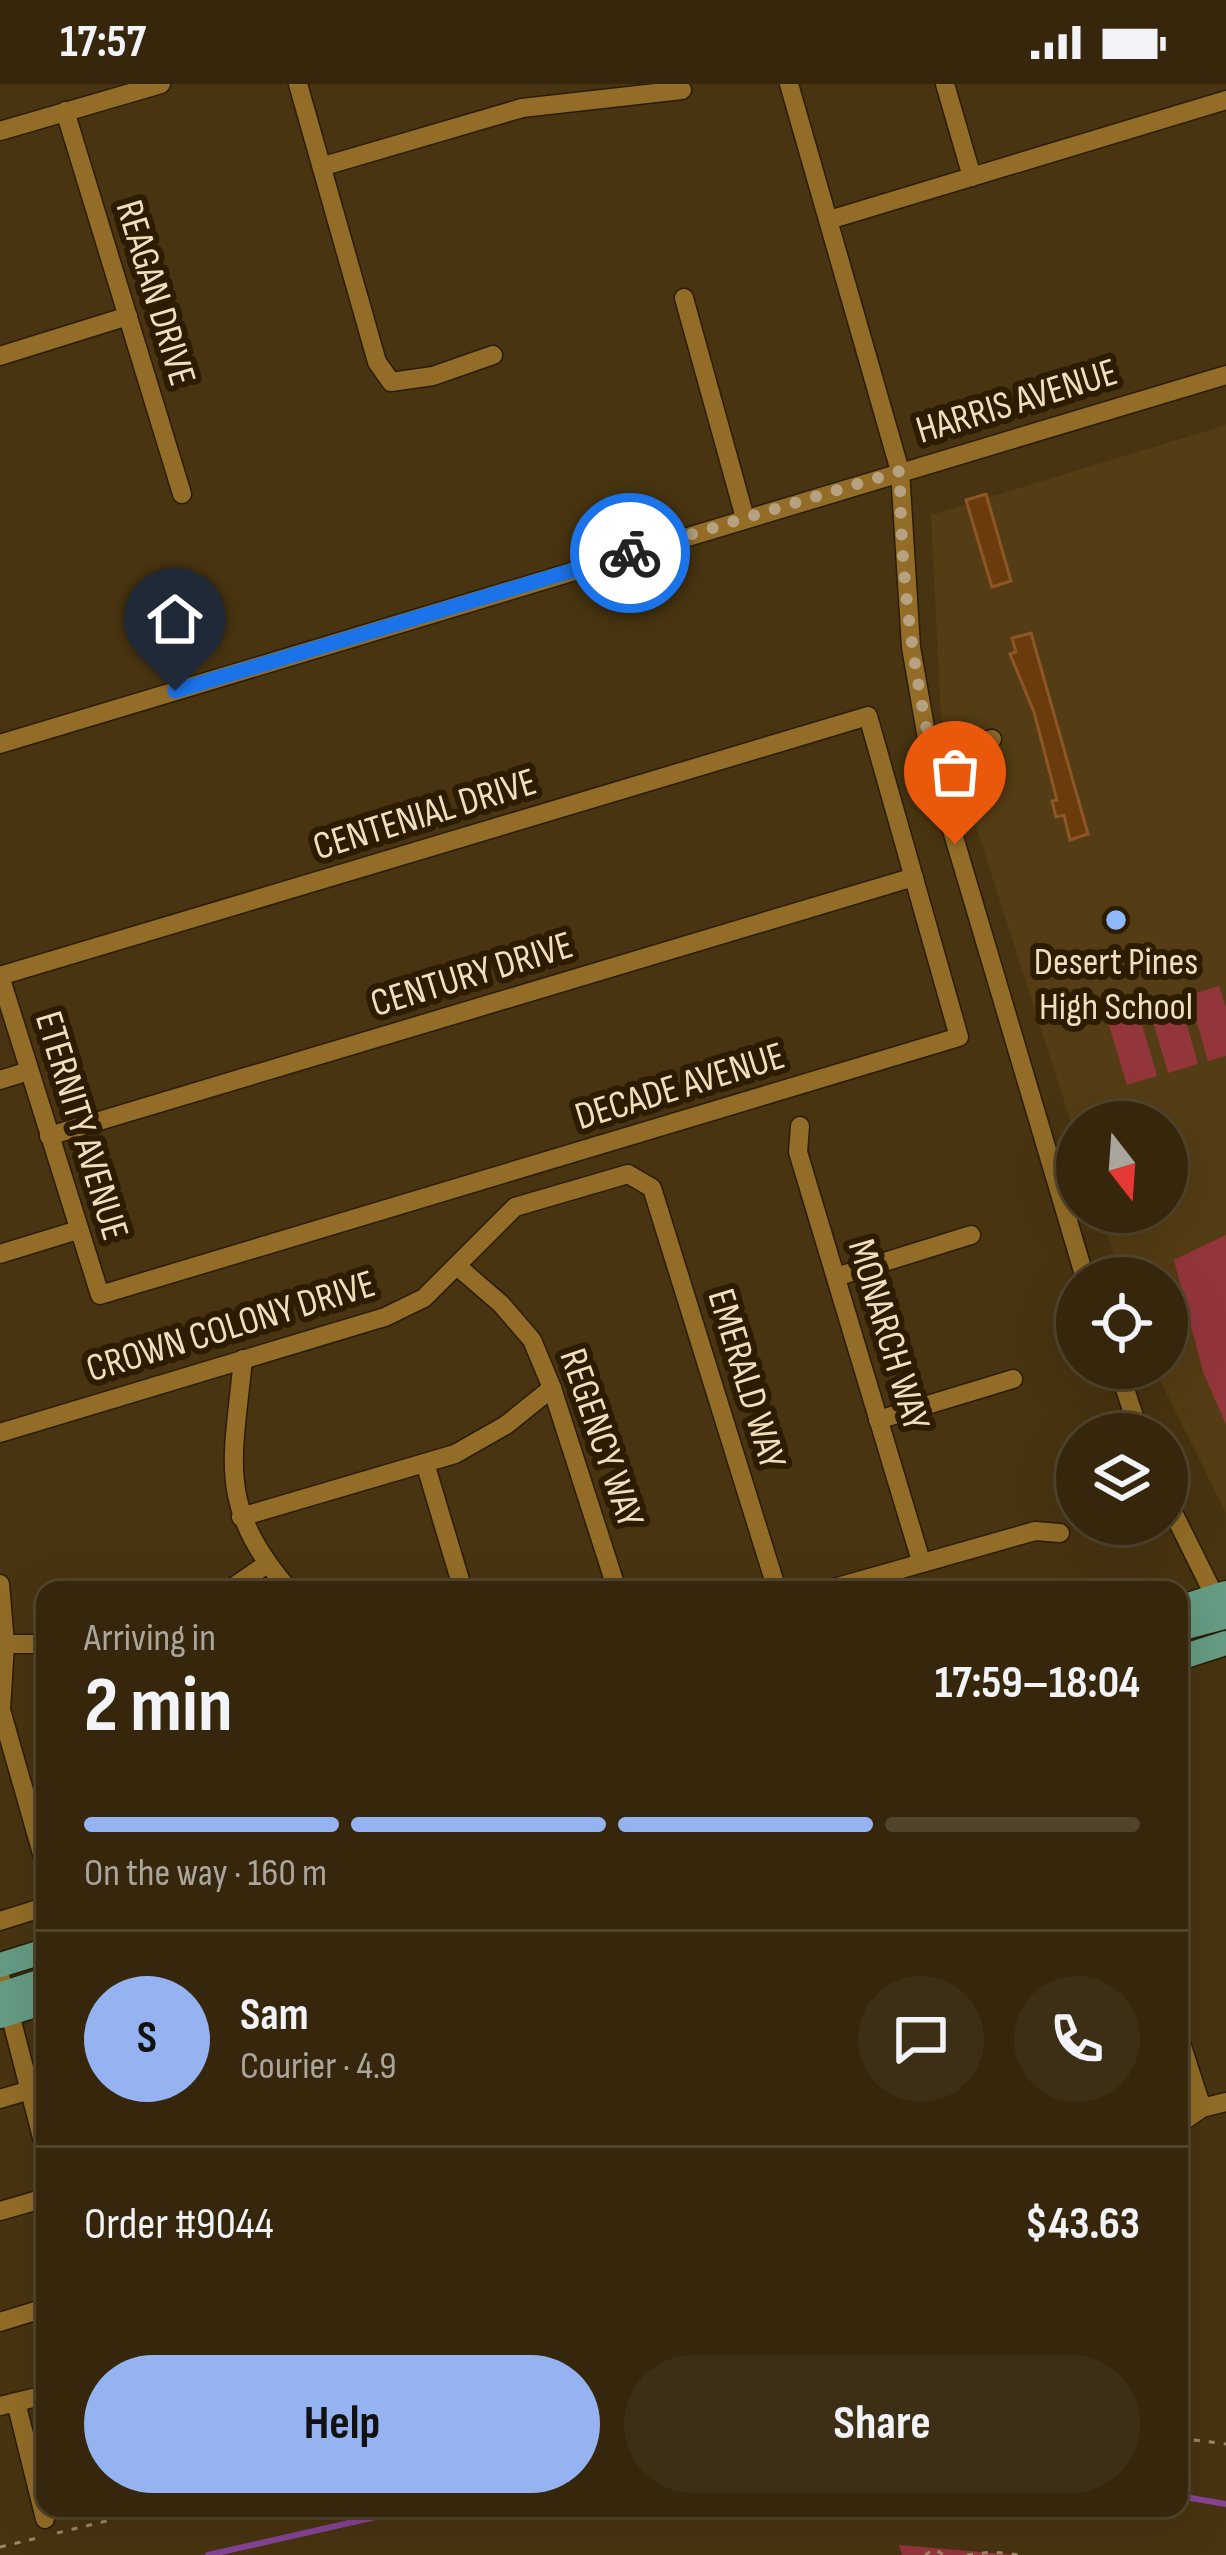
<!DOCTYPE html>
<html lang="en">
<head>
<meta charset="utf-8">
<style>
	:root { --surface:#36270c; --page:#3d2f15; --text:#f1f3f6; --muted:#aaa59d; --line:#50442d; --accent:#95b2f1 }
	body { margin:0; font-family:"Sofia Sans Condensed",sans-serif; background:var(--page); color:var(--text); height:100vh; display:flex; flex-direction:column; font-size:45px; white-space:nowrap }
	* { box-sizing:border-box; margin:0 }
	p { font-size:39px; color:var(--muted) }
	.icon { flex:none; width:66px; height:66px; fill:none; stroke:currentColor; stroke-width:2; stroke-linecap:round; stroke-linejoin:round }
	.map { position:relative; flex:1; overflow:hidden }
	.side { position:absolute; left:36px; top:1497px; width:1152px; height:936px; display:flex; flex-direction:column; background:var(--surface); border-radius:24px; box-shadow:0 12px 48px #0002,0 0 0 3px var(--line) }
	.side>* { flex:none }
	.needle { width:78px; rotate:163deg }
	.controls { position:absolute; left:1056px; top:1017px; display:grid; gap:24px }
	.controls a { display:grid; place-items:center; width:132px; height:132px; border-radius:50%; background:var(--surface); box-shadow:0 12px 48px #0002,0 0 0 3px var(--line); font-size:60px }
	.pin { position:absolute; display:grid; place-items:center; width:102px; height:102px; color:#fff; margin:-123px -51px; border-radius:50% 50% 50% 0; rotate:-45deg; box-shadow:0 0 12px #0007 }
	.pin .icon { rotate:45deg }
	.courier { position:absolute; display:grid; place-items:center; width:120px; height:120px; margin:-60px; border:9px solid #1a73e8; border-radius:50%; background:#fff; color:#222; box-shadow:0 3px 15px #0007 }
	.overview em { font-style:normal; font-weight:700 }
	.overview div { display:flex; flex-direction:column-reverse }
	.overview { display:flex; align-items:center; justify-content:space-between; height:204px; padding:0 48px }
	h1 { font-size:78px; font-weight:700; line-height:90px }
	.bar { display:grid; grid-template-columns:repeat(4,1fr); gap:18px 12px; align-content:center; height:144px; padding:0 48px }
	.bar i { height:15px; border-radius:9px; background:var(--line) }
	.bar .on { background:var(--accent) }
	.bar p { grid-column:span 4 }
	.line { display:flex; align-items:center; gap:30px; padding:0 48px; border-top:3px solid var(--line) }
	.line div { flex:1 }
	.round { display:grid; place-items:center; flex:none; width:126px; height:126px; border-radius:63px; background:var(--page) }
	.button { display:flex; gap:24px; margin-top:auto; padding:24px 48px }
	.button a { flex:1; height:138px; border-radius:72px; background:var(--accent); color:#111; font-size:48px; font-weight:700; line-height:138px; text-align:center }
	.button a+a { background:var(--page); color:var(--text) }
	.status { display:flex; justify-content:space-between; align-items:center; height:84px; padding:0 60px; background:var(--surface); direction:ltr }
	.status svg { height:33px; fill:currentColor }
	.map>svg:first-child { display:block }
	.built { fill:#543d14 }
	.green { fill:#93363c }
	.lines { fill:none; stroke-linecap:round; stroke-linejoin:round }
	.stream { stroke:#864397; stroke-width:6 }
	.building { fill:#6a3b0d; stroke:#8e5625; stroke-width:3 }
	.minor-casing { stroke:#291d08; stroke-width:21 }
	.major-casing { stroke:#291d08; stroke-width:27 }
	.path { stroke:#9c8865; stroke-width:3; stroke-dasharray:6 9; stroke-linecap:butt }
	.minor { stroke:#936d27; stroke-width:18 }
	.major { stroke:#659c83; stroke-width:24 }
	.done { stroke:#b6a280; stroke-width:12; stroke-dasharray:0 21.6 }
	.route { stroke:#1a73e8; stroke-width:15 }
	.poi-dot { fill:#8eb9fc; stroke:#2c1c01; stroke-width:4.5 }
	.labels { text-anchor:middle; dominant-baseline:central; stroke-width:12; stroke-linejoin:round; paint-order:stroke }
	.street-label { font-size:39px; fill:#f2debd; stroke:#2c1c01 }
	.poi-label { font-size:39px; fill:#f2debd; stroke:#2c1c01 }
</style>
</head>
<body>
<div class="status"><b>17:57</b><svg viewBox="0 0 49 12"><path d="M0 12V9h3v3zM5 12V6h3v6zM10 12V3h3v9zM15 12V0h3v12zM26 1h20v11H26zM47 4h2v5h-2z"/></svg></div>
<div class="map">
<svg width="1226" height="2471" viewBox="0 0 1226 2471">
	<rect width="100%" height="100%" fill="#483410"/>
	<polygon class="built" points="1226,341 1226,1429 1154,1284 1167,1284 1167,1194 1121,1194 1100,1128 1167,1128 1167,1038 1077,1038 1077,1057 941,633 931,431"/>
	<g class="green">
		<polygon points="1219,902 1226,924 1226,972 1208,977 1189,911"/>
		<polygon points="1179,914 1198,980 1168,989 1149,923"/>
		<polygon points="1138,926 1157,992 1127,1001 1107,935"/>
		<polygon points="1226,1151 1226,1340 1203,1288 1174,1176"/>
		<polygon points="899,2461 1016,2471 902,2471"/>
	</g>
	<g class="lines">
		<g class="stream">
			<polyline points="1179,2412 1226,2420"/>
			<polyline points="208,2471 415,2424"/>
		</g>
	</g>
	<g class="building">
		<polygon points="986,410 1011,497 992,503 966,416"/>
		<polygon points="1031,549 1088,750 1070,756 1064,731 1056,733 1052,717 1057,716 1034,628 1010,570 1016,568 1012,554"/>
	</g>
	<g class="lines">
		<g class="minor-casing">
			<g id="minor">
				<polyline points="298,0 377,278 391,298 433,292 493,271"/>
				<polyline points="789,0 900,387 911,563 930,672 1085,1194"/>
				<polyline points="945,0 972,93"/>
				<polyline points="65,27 182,410"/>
				<polyline points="0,47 161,0"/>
				<polyline points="324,82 522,24 682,6"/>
				<polyline points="829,136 1226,16"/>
				<polyline points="684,214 745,434"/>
				<polyline points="0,272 128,232"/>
				<polygon points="868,632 959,953 100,1211 0,892"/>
				<polyline points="0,660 1226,291"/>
				<polyline points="930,672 992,655"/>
				<polyline points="0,996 29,987"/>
				<polyline points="800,1042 798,1068 921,1477"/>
				<polyline points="49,1052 914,793"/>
				<polyline points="0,1170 78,1146"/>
				<polyline points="457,1182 501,1220 532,1256 552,1304 617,1506"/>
				<polyline points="836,1193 971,1151"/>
				<path d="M243 1275C233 1379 216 1420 289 1506"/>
				<polyline points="1118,1284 1140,1350"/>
				<polyline points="878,1336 1013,1295"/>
				<polyline points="0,1349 385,1233 424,1214 515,1123 628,1090 652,1104 777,1506"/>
				<polyline points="425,1379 463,1506"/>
				<polyline points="1167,1416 1219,1521"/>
				<polyline points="241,1433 455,1370 506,1341 552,1304"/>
				<polyline points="0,1500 5,1560 45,1560"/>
				<polyline points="229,1506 267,1480"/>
				<polyline points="827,1506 1035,1447 1060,1449"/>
				<polyline points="5,1560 1,1626 45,1780"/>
				<polyline points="0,1837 38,1825 45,1816"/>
				<polyline points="0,1891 45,2065"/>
				<polyline points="1179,1953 1202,2024"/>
				<polyline points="0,2015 30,2006"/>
				<polyline points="1179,2040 1202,2024 1226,2018"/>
				<polyline points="0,2127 45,2114"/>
				<polyline points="0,2238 45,2224"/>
				<polyline points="16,2318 45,2435"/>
				<polyline points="0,2322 45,2311"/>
			</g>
		</g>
		<g class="major-casing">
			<g id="major">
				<polyline points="1179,1524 1226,1509"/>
				<polyline points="1179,1545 1224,1533"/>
				<polyline points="1179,1574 1226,1559"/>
				<polyline points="0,1881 45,1867"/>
				<polyline points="5,1909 45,1896"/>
				<polyline points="0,1932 45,1918"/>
			</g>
		</g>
		<g class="path">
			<polyline points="1179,2354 1226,2360"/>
			<polyline points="57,2449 160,2424"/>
			<polyline points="0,2463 42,2453"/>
			<polyline points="925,2471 934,2465 944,2471"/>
			<polyline points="967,2471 992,2468 1021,2471"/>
		</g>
		<use href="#minor" class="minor"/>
		<use href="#major" class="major"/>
	</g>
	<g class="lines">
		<path class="done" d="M630 469 900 387C900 515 920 638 955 760"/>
		<polyline class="route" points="175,607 630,469"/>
	</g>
	<circle class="poi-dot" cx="1116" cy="836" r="12"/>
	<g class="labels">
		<g class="street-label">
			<text transform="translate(155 209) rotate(73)">REAGAN DRIVE</text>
			<text transform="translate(1017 318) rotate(-17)">HARRIS AVENUE</text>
			<text transform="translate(425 731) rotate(-17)">CENTENIAL DRIVE</text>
			<text transform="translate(472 891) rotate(-17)">CENTURY DRIVE</text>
			<text transform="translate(680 1003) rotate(-17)">DECADE AVENUE</text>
			<text transform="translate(81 1042) rotate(73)">ETERNITY AVENUE</text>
			<text transform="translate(231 1243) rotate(-17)">CROWN COLONY DRIVE</text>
			<text transform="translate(888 1251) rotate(73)">MONARCH WAY</text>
			<text transform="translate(746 1295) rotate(73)">EMERALD WAY</text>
			<text transform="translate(601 1354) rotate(71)">REGENCY WAY</text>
		</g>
		<g class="poi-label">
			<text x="1116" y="878">Desert Pines<tspan x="1116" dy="45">High School</tspan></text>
		</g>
	</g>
</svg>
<div class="controls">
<a><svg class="needle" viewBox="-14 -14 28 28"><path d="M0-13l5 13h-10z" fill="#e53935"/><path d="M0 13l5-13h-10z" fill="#aaa59d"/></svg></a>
<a><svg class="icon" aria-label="locate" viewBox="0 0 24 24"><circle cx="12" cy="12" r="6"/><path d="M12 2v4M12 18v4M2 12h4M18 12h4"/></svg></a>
<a><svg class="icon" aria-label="layers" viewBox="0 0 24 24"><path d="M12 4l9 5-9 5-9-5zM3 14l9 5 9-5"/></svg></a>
</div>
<div class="pin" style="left:955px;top:760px;background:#ea580c"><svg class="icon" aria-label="bag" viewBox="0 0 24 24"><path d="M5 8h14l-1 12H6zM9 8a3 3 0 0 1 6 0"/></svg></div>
<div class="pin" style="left:175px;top:607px;background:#1f2937"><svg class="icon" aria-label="home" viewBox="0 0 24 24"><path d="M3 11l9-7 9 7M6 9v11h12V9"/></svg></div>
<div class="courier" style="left:630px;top:469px"><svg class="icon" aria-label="bike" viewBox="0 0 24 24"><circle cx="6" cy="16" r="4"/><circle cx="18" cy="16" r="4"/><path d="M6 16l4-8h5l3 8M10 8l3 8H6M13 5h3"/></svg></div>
<section class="side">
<div class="overview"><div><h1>2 min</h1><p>Arriving in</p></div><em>17:59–18:04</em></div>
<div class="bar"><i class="on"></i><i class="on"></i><i class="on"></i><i></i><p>On the way · 160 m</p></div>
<div class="line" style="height:216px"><b class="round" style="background:var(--accent);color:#111">S</b><div><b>Sam</b><p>Courier · 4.9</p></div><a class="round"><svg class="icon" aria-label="chat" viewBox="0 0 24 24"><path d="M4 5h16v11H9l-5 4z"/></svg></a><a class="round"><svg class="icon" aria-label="phone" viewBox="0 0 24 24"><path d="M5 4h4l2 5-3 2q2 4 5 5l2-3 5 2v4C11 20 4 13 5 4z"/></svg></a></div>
<div class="line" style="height:156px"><div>Order #9044</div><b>$43.63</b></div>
<div class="button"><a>Help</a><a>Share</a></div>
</section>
</div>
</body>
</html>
